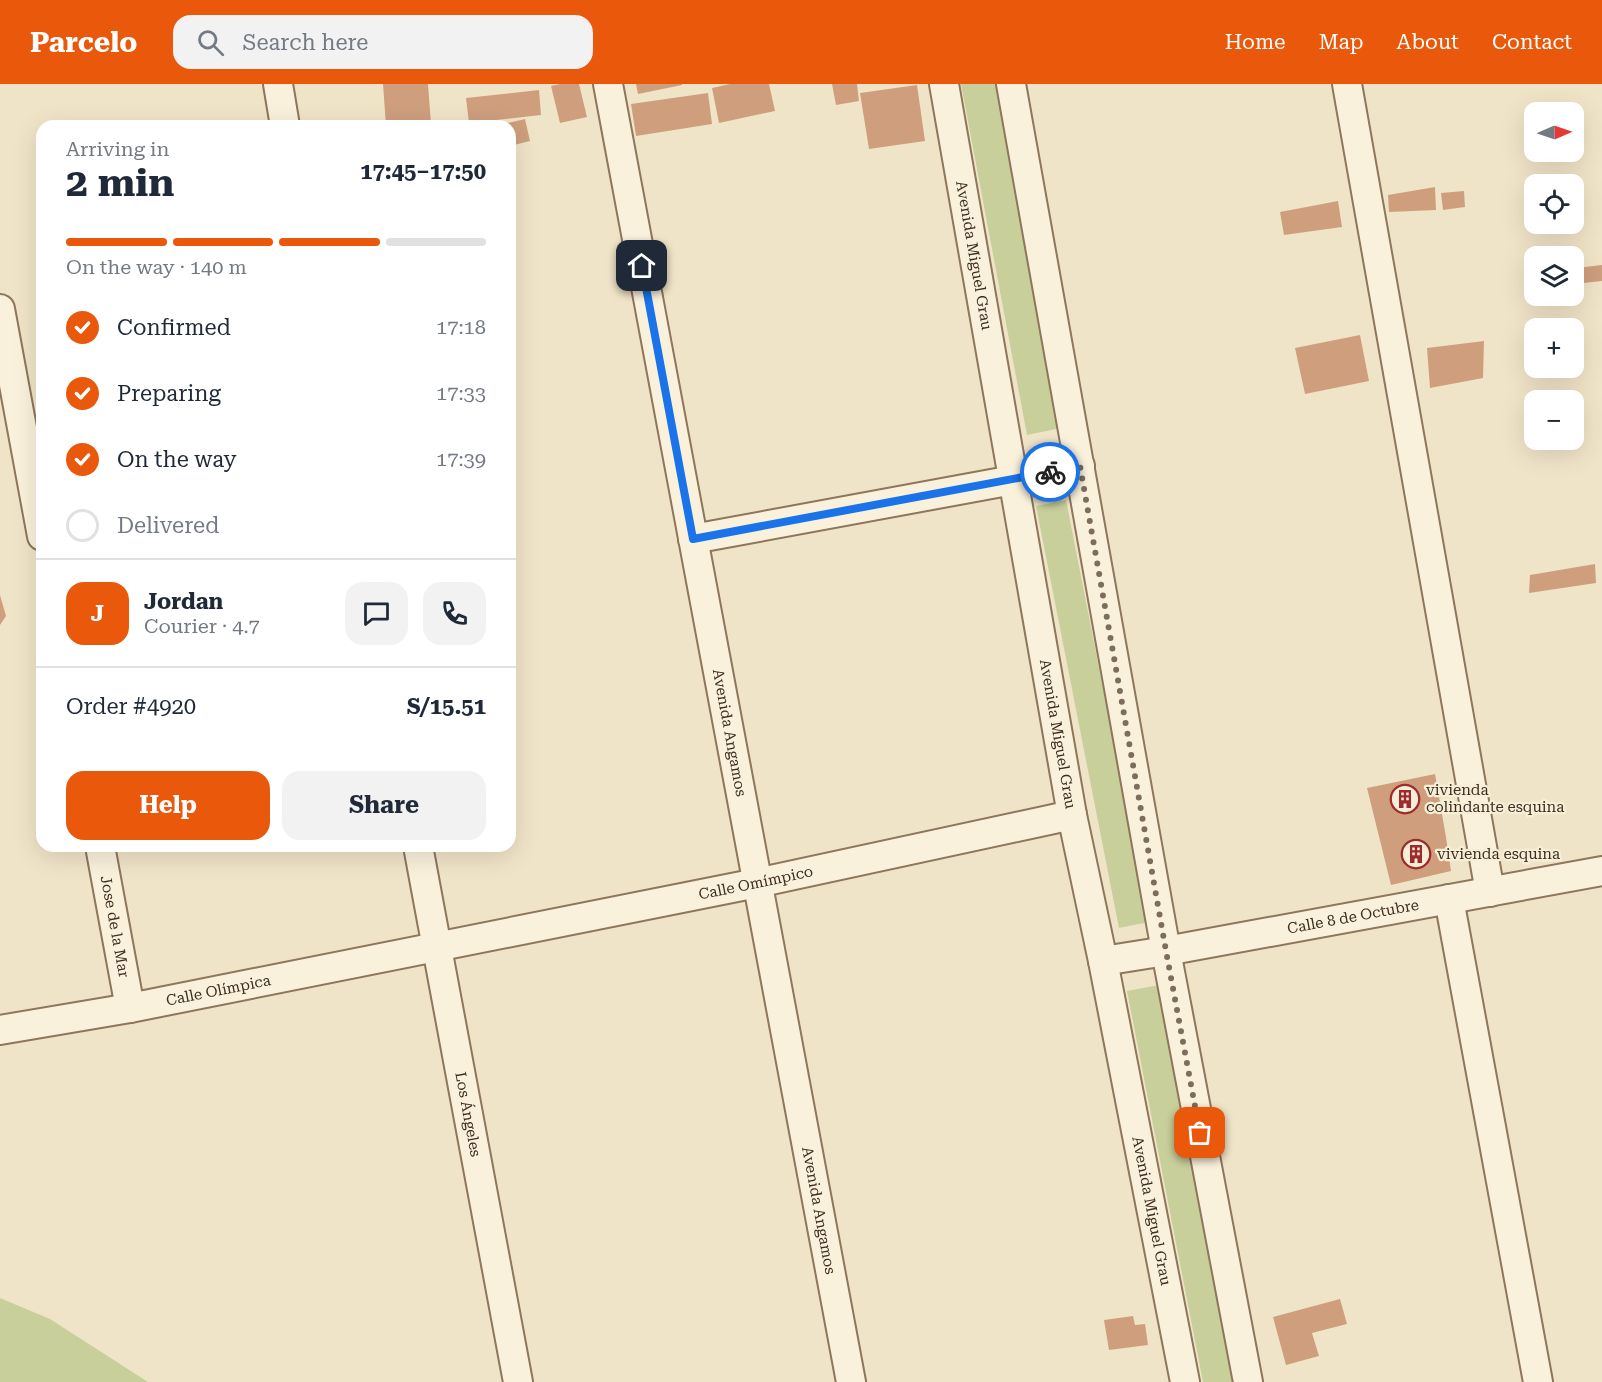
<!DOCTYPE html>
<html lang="en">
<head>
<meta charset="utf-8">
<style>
	:root { --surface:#fff; --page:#f2f2f3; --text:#1f2937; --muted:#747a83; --line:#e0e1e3; --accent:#ea580c }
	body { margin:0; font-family:"Roboto Serif",serif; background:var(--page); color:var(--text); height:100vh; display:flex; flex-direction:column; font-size:22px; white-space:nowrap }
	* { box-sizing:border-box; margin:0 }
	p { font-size:20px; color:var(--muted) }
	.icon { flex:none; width:33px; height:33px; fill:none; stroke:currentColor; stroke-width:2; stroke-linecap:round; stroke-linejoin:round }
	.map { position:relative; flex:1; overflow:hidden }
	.panel { position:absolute; left:36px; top:36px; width:480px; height:732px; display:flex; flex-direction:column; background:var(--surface); border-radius:18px; box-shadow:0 6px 24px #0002 }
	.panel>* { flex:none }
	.needle { width:39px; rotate:88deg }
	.fabs { position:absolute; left:1524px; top:18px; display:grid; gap:12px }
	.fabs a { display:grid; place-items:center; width:60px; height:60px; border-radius:12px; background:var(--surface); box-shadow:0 6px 24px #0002; font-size:30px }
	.pin { position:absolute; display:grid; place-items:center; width:51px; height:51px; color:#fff; margin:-26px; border-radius:12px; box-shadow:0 3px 9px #0006 }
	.courier { position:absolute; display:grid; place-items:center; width:60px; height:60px; margin:-30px; border:4px solid #1a73e8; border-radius:50%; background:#fff; color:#222; box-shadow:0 2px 8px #0007 }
	.summary em { font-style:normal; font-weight:700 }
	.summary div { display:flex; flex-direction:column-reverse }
	.summary { display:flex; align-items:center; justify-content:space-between; height:102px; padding:0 30px }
	h1 { font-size:39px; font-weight:700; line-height:45px }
	.bar { display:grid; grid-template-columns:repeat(4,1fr); gap:9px 6px; align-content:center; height:72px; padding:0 30px }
	.bar i { height:8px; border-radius:4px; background:var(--line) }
	.bar .active { background:var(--accent) }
	.bar p { grid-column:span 4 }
	.line { display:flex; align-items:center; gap:15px; padding:0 30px; border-top:2px solid var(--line) }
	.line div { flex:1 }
	.round { display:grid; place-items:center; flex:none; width:63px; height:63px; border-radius:18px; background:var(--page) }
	ol { padding:0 30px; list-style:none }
	li { display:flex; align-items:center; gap:18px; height:66px }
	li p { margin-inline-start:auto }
	li .icon { padding:6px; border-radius:50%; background:var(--accent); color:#fff; stroke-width:4 }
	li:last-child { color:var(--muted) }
	li i { width:33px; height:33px; border:3px solid var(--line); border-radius:50% }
	.cta { display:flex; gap:12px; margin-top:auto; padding:12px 30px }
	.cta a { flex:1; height:69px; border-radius:18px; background:var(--accent); color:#fff; font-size:24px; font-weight:700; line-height:69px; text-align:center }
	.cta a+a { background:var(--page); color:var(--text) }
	header { display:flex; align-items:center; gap:36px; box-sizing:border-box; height:84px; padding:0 30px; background:var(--accent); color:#fff }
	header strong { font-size:28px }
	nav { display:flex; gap:33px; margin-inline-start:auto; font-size:21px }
	.search { width:420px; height:54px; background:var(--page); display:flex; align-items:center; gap:15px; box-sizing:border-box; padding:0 21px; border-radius:18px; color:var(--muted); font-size:22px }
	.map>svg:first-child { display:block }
	.green { fill:#c9cf9b }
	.building { fill:#cf9f7d }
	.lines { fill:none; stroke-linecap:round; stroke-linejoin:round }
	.minor-casing { stroke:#8d765c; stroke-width:32 }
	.minor { stroke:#faf1dc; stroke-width:28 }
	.done { stroke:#7c6e5b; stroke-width:6; stroke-dasharray:0 10.8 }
	.route { stroke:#1a73e8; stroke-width:8 }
	.labels { text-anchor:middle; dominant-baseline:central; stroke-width:4.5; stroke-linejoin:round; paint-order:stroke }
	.street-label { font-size:15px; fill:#3d2e20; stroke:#f7eed8 }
	.poi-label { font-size:15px; fill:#3d2e20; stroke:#f7eed8; text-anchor:start }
</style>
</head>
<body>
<header>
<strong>Parcelo</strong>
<div class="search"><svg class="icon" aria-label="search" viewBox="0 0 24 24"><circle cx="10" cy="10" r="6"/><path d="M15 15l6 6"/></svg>Search here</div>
<nav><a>Home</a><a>Map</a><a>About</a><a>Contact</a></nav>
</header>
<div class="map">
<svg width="1602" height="1298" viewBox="0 0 1602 1298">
	<rect width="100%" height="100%" fill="#f0e4c8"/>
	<g class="green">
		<polygon points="961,0 1000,0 1061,344 1027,351"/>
		<polygon points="1066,416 1149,838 1119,844 1036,422"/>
		<polygon points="1159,901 1236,1298 1203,1298 1127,907"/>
		<polygon points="0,1214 50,1235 148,1298 0,1298"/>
	</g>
	<g class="building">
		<polygon points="383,0 428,0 431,40 386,42"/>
		<polygon points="560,0 579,0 587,33 560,39 551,2"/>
		<polygon points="636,0 682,0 682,1 638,10"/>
		<polygon points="730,0 769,0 775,27 719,39 712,4"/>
		<polygon points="832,0 857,0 859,17 836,21"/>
		<polygon points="917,1 925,57 869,65 860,9"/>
		<polygon points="539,6 541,31 469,39 466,14"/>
		<polygon points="708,9 712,40 636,52 631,20"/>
		<polygon points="525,35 530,57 510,62 510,42 500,41"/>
		<polygon points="1435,103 1436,126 1389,128 1388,111"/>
		<polygon points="1464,107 1465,123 1443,126 1441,109"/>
		<polygon points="1338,117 1342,143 1284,151 1280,128"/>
		<polygon points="1574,169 1575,169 1577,184 1602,181 1602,197 1574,200"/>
		<polygon points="1360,251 1369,297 1305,310 1295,264"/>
		<polygon points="1484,257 1483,294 1430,304 1427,264"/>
		<polygon points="1595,480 1596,499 1529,509 1530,491"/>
		<polygon points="0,511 6,532 0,541"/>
		<polygon points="1435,690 1446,753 1451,787 1391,801 1367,704"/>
		<polygon points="1340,1215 1347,1240 1312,1249 1319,1272 1286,1281 1273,1233"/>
		<polygon points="1133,1232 1135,1241 1145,1240 1148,1261 1109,1266 1104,1236"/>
	</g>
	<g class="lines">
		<g class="minor-casing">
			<g id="minor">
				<polyline points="278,0 285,42"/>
				<path id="s1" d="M608 0 851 1298"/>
				<path id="s2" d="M944 0 1072 731 1103 877 1185 1298"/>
				<polyline points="1011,0 1166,867 1248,1298"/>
				<polyline points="1347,0 1490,808"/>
				<polyline points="0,225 42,452"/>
				<polyline points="693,455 1013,396 1080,382"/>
				<path id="s3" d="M100 762 130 924"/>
				<path id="s4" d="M418 762 518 1298"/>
				<polyline points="1449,815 1538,1298"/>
				<path id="s5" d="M1103 877 1166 867 1602 787"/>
				<path id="s6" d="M0 946 130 924 757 799 1072 731"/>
			</g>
		</g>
		<use href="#minor" class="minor"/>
	</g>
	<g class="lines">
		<polyline class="done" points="1050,388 1080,382 1166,867 1200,1049"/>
		<polyline class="route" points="642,182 693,455 1050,388"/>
	</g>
	<defs>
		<g id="building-ring" transform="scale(1.5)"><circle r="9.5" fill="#f7eed8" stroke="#9e2a2b" stroke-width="1.5"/><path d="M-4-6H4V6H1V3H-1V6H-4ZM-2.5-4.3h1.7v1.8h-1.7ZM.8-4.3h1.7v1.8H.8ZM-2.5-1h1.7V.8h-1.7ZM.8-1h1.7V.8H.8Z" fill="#9e2a2b"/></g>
	</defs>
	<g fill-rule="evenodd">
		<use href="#building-ring" x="1405" y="715"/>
		<use href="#building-ring" x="1416" y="770"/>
	</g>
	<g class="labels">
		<g class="street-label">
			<text stroke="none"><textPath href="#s2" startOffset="174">Avenida Miguel Grau</textPath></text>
			<text stroke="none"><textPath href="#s1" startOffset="660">Avenida Angamos</textPath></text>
			<text stroke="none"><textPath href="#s2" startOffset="660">Avenida Miguel Grau</textPath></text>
			<text stroke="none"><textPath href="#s6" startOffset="770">Calle Omímpico</textPath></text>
			<text stroke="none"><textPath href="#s5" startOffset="254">Calle 8 de Octubre</textPath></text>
			<text stroke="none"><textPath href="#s3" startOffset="82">Jose de la Mar</textPath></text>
			<text stroke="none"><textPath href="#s6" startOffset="222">Calle Olímpica</textPath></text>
			<text stroke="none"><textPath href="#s4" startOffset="273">Los Ángeles</textPath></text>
			<text stroke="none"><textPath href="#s1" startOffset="1146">Avenida Angamos</textPath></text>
			<text stroke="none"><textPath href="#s2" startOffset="1146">Avenida Miguel Grau</textPath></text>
		</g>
		<g class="poi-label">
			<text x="1426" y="706">vivienda<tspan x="1426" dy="17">colindante esquina</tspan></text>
			<text x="1437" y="770">vivienda esquina</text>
		</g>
	</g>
</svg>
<div class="fabs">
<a><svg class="needle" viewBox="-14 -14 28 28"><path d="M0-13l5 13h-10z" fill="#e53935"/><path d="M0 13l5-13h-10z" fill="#747a83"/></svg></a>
<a><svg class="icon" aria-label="locate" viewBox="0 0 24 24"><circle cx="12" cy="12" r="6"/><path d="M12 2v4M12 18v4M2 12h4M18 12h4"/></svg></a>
<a><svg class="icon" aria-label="layers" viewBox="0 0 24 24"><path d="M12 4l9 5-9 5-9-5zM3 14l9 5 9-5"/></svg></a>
<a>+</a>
<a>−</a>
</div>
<div class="pin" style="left:1200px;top:1049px;background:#ea580c"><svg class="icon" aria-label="bag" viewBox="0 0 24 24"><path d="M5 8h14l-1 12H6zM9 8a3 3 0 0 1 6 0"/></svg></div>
<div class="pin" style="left:642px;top:182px;background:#1f2937"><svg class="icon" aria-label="home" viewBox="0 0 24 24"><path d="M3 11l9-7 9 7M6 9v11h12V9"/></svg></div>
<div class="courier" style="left:1050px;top:388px"><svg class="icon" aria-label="bike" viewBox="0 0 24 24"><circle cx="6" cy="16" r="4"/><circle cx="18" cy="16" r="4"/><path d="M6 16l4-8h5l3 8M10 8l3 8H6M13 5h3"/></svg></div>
<section class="panel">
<div class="summary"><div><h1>2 min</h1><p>Arriving in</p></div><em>17:45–17:50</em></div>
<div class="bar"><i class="active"></i><i class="active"></i><i class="active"></i><i></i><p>On the way · 140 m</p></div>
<ol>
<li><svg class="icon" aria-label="check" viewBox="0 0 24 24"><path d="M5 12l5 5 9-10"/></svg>Confirmed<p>17:18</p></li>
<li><svg class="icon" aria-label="check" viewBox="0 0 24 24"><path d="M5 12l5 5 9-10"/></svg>Preparing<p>17:33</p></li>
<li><svg class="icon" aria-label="check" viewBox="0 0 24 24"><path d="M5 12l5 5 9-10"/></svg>On the way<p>17:39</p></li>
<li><i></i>Delivered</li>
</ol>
<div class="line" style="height:108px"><b class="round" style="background:var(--accent);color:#fff">J</b><div><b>Jordan</b><p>Courier · 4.7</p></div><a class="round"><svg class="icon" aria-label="chat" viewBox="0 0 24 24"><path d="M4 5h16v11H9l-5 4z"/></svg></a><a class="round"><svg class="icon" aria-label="phone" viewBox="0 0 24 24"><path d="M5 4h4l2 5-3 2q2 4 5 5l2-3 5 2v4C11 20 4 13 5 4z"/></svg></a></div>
<div class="line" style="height:78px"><div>Order #4920</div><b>S/15.51</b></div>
<div class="cta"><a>Help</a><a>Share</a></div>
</section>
</div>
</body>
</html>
